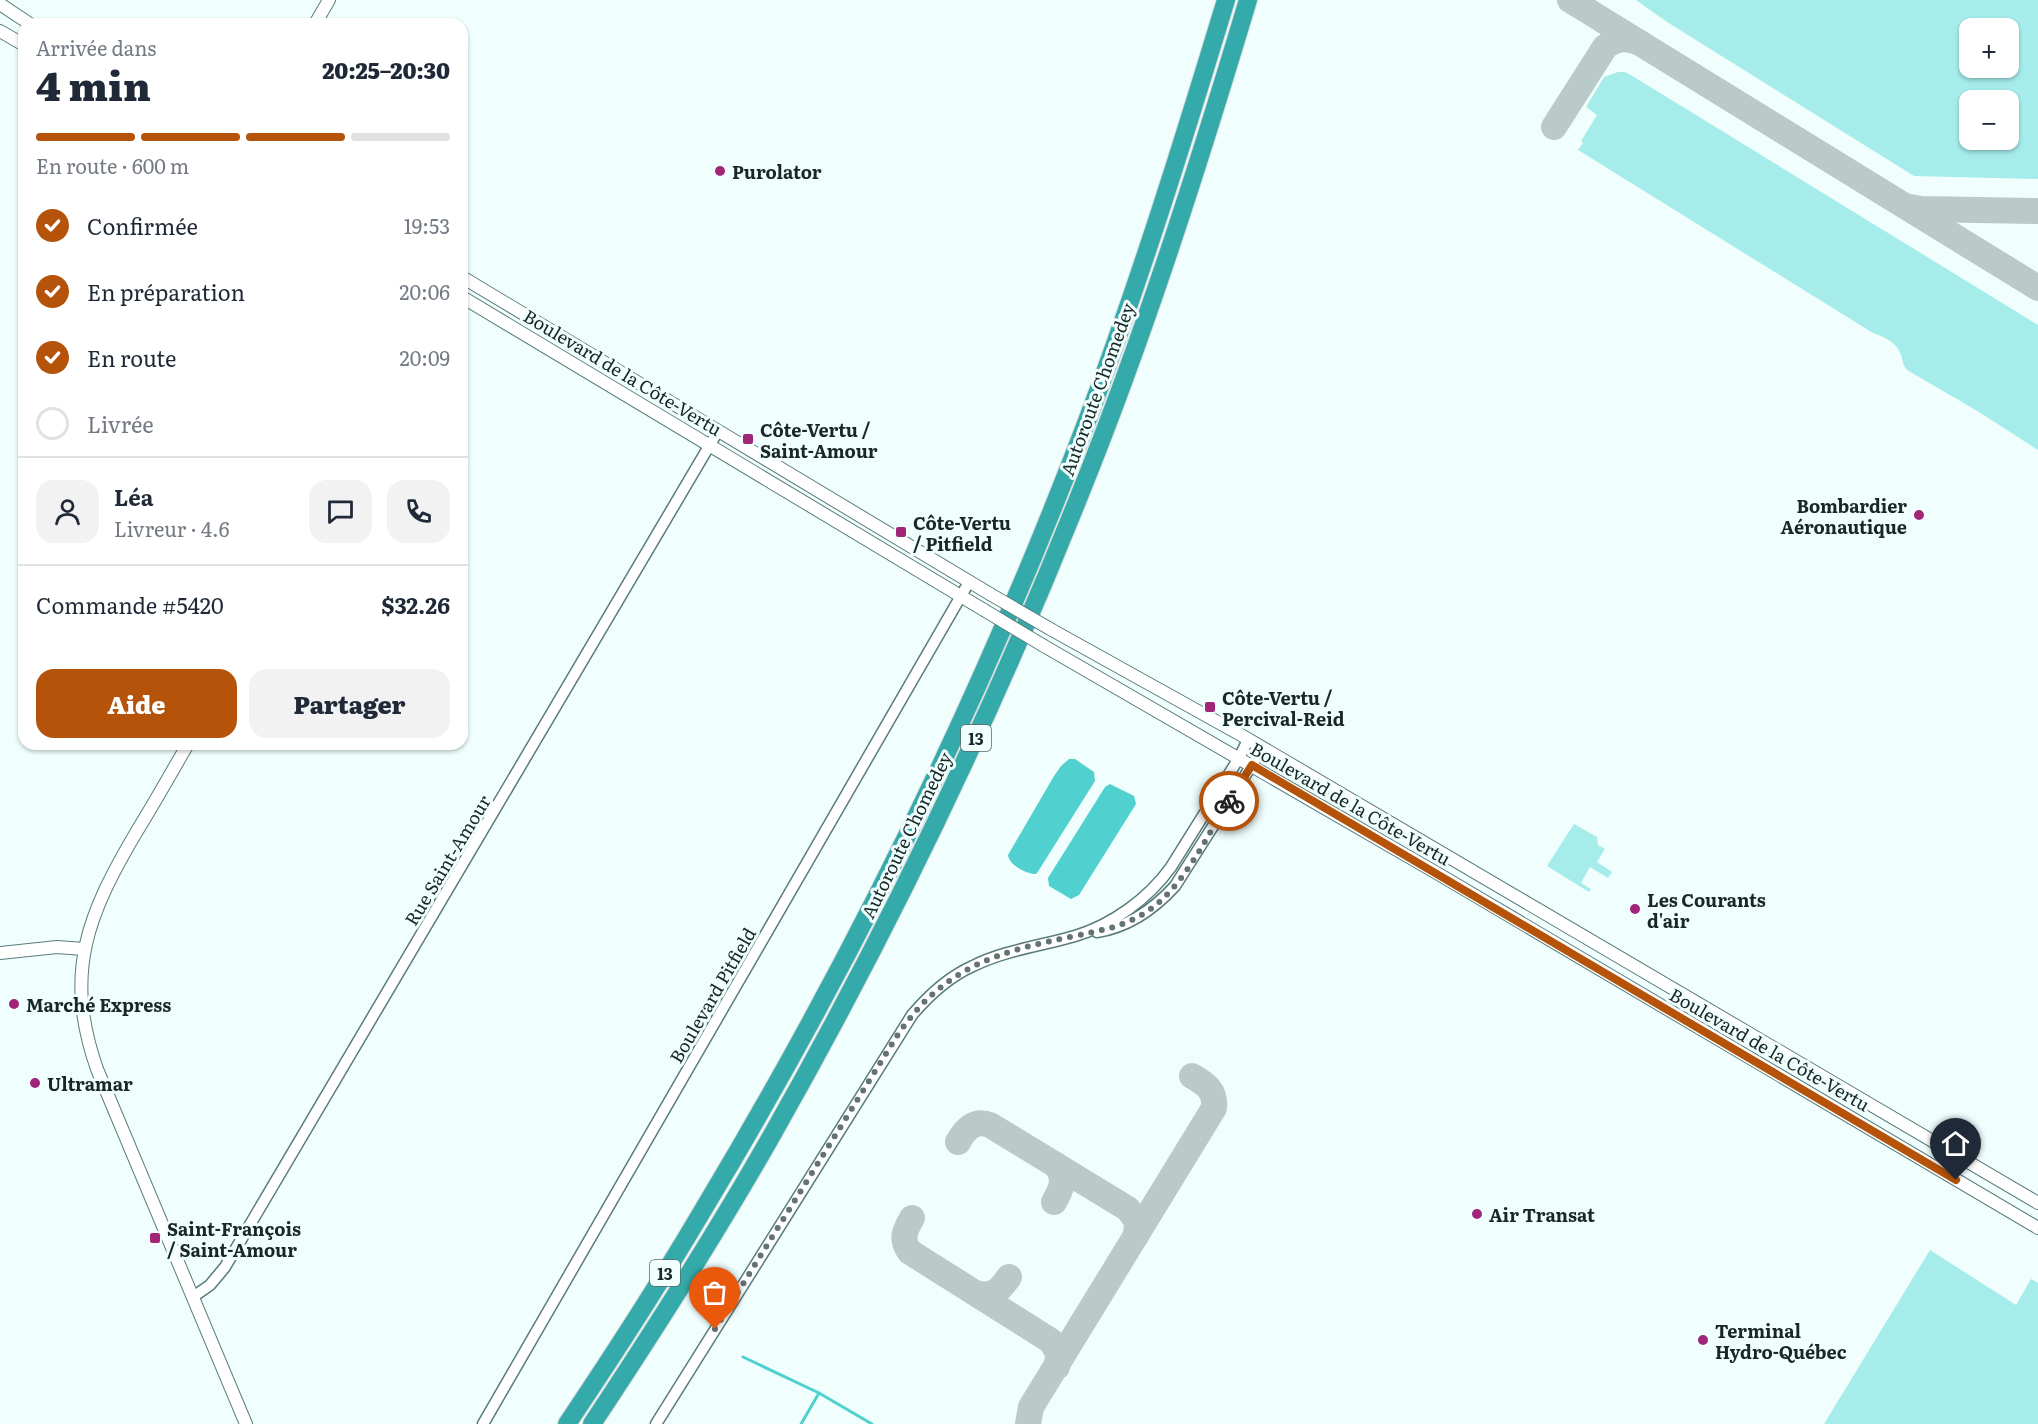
<!DOCTYPE html>
<html lang="fr">
<head>
<meta charset="utf-8">
<style>
	:root { --surface:#fff; --page:#f2f2f3; --text:#1f2937; --muted:#747a83; --line:#e0e1e3; --accent:#b45309 }
	body { margin:0; font-family:Literata,serif; background:var(--page); color:var(--text); height:100vh; display:flex; flex-direction:column; font-size:22px; white-space:nowrap }
	* { box-sizing:border-box; margin:0 }
	p { font-size:20px; color:var(--muted) }
	.icon { flex:none; width:33px; height:33px; fill:none; stroke:currentColor; stroke-width:2; stroke-linecap:round; stroke-linejoin:round }
	.map { position:relative; flex:1; overflow:hidden }
	.details { position:absolute; left:18px; top:18px; width:450px; height:732px; display:flex; flex-direction:column; background:var(--surface); border-radius:18px; box-shadow:0 2px 4px #0004 }
	.details>* { flex:none }
	.controls { position:absolute; left:1959px; top:18px; display:grid; gap:12px }
	.controls a { display:grid; place-items:center; width:60px; height:60px; border-radius:12px; background:var(--surface); box-shadow:0 2px 4px #0004; font-size:30px }
	.pin { position:absolute; display:grid; place-items:center; width:51px; height:51px; color:#fff; margin:-62px -26px; border-radius:50% 50% 50% 0; rotate:-45deg; box-shadow:0 0 6px #0007 }
	.pin .icon { rotate:45deg }
	.courier { position:absolute; display:grid; place-items:center; width:60px; height:60px; margin:-30px; border:4px solid #b45309; border-radius:50%; background:#fff; color:#222; box-shadow:0 2px 8px #0007 }
	.headline em { font-style:normal; font-weight:800 }
	.headline div { display:flex; flex-direction:column-reverse }
	.headline { display:flex; align-items:center; justify-content:space-between; height:102px; padding:0 18px }
	h1 { font-size:39px; font-weight:800; line-height:45px }
	.bar { display:grid; grid-template-columns:repeat(4,1fr); gap:9px 6px; align-content:center; height:72px; padding:0 18px }
	.bar i { height:8px; border-radius:4px; background:var(--line) }
	.bar .selected { background:var(--accent) }
	.bar p { grid-column:span 4 }
	.line { display:flex; align-items:center; gap:15px; padding:0 18px; border-top:2px solid var(--line) }
	.line div { flex:1 }
	.round { display:grid; place-items:center; flex:none; width:63px; height:63px; border-radius:18px; background:var(--page) }
	ol { padding:0 18px; list-style:none }
	li { display:flex; align-items:center; gap:18px; height:66px }
	li p { margin-inline-start:auto }
	li .icon { padding:6px; border-radius:50%; background:var(--accent); color:#fff; stroke-width:4 }
	li:last-child { color:var(--muted) }
	li i { width:33px; height:33px; border:3px solid var(--line); border-radius:50% }
	.action { display:flex; gap:12px; margin-top:auto; padding:12px 18px }
	.action a { flex:1; height:69px; border-radius:18px; background:var(--accent); color:#fff; font-size:24px; font-weight:800; line-height:69px; text-align:center }
	.action a+a { background:var(--page); color:var(--text) }
	.map>svg:first-child { display:block }
	.green { fill:#a5ecea; fill-rule:evenodd }
	.water { fill:#50d0cf }
	.lines { fill:none; stroke-linecap:round; stroke-linejoin:round }
	.stream { stroke:#50d0cf; stroke-width:3 }
	.taxiway { stroke:#bacac8; stroke-width:26 }
	.minor-casing { stroke:#597c7b; stroke-width:13 }
	.tertiary-casing { stroke:#597c7b; stroke-width:14 }
	.motorway-casing { stroke:#dadcdc; stroke-width:20 }
	.minor { stroke:#fff; stroke-width:10 }
	.tertiary { stroke:#fff; stroke-width:12 }
	.motorway { stroke:#34abaa; stroke-width:18 }
	.tertiary-bridge-casing { stroke:#597c7b; stroke-width:14; stroke-linecap:butt }
	.tertiary-bridge { stroke:#fff; stroke-width:12 }
	.done { stroke:#647372; stroke-width:6; stroke-dasharray:0 10.8 }
	.route { stroke:#b45309; stroke-width:8 }
	.poi-dot { fill:#a12579; stroke:#f0fffe; stroke-width:2 }
	.labels { text-anchor:middle; dominant-baseline:central; stroke-width:6; stroke-linejoin:round; paint-order:stroke }
	.shield { fill:#f0fffe; stroke:#5a6868; stroke-width:1.5 }
	.shield-label { font-size:16px; font-weight:bold; fill:#192727 }
	.poi-label { font-size:18px; font-weight:bold; fill:#192727; stroke:#f0fffe; text-anchor:start }
	.street-label { font-size:18px; fill:#192727; stroke:#f0fffe }
</style>
</head>
<body>
<div class="map">
<svg width="2038" height="1424" viewBox="0 0 2038 1424">
	<rect width="100%" height="100%" fill="#f0fffe"/>
	<g class="green">
		<path d="M1636 0H2038V179L1914 176 1667 22ZM2008 28V68H1970V28ZM2008 100V140H1970V100Z"/>
		<path d="M1618 72H1625L1634 77 2038 325V450L1979 412 1907 370C1903 365 1903 361 1901 355 1897 343 1885 337 1873 333L1578 150 1583 143 1581 141 1597 115 1586 107 1604 77Z"/>
		<polygon points="1574,824 1597,837 1598,845 1605,849 1597,862 1612,872 1608,878 1590,867 1581,883 1591,889 1589,892 1547,866"/>
		<polygon points="1930,1250 2016,1305 2031,1279 2038,1283 2038,1424 1824,1424"/>
	</g>
	<g class="water">
		<path d="M1069 759H1075L1094 772 1095 781 1039 870 1036 874C1026 874 1009 865 1008 855L1054 776 1061 766Z"/>
		<polygon points="1110,784 1134,796 1136,804 1079,895 1071,899 1049,886 1048,878 1105,787"/>
	</g>
	<g class="lines">
		<g class="stream">
			<polyline points="743,1357 819,1393 872,1424"/>
			<polyline points="801,1424 819,1393"/>
		</g>
		<g class="taxiway">
			<polyline points="1570,0 2038,288"/>
			<path d="M1554 127 1605 47C1616 38 1627 37 1640 43"/>
			<polyline points="1910,207 1921,209 2038,211"/>
			<path d="M958 1142C965 1129 975 1119 990 1125L1128 1209 1137 1221 1136 1236"/>
			<path d="M1054 1202C1062 1188 1066 1179 1056 1165"/>
			<path d="M912 1218C905 1230 900 1239 910 1252L1051 1341 1058 1353 1057 1367"/>
			<path d="M976 1293C993 1298 1000 1290 1009 1277"/>
			<path d="M1028 1424 1031 1407 1214 1108C1216 1091 1206 1084 1192 1076"/>
		</g>
		<g class="minor-casing">
			<g id="minor">
				<path d="M1097 932C1129 927 1154 909 1175 886L1262 749"/>
				<polyline points="193,1297 210,1285 225,1267 718,431"/>
				<polyline points="483,1424 969,582"/>
				<path d="M656 1424 912 1015C929 995 948 977 973 966 1005 950 1041 946 1075 936 1112 925 1148 899 1171 867L1239 758 1248 740"/>
			</g>
		</g>
		<g class="tertiary-casing">
			<g id="tertiary">
				<polyline points="0,4 30,24"/>
				<polyline points="315,24 329,0"/>
				<polyline points="0,31 24,45"/>
				<polyline points="462,277 990,594"/>
				<polyline points="462,297 984,610"/>
				<polyline points="1052,630 1241,735 2038,1203"/>
				<polyline points="1044,646 1435,872 2038,1228"/>
				<path d="M188 744C171 773 155 802 137 831 88 914 63 972 97 1069L246 1424"/>
				<polyline points="0,953 57,947 84,949"/>
			</g>
		</g>
		<g class="motorway-casing">
			<g id="motorway">
				<path d="M567 1424C614 1354 660 1283 703 1210 854 959 983 695 1087 421 1139 283 1183 142 1226 0"/>
				<path d="M592 1424C655 1329 716 1234 772 1135 889 929 992 715 1080 494 1145 333 1198 167 1248 0"/>
			</g>
		</g>
		<use href="#minor" class="minor"/>
		<use href="#tertiary" class="tertiary"/>
		<use href="#motorway" class="motorway"/>
		<g class="tertiary-bridge-casing">
			<g id="tertiary-bridge">
				<polyline points="990,594 1052,630"/>
				<polyline points="984,610 1044,646"/>
			</g>
		</g>
		<use href="#tertiary-bridge" class="tertiary-bridge"/>
	</g>
	<g class="lines">
		<path class="done" d="M715 1329 897 1036C942 968 998 951 1075 936 1102 930 1124 927 1148 911 1185 885 1205 839 1229 801"/>
		<polyline class="route" points="1229,801 1252,765 1956,1180"/>
	</g>
	<g class="poi-dot">
		<circle cx="720" cy="171" r="6"/>
		<rect x="742" y="433" width="12" height="12" rx="3"/>
		<circle cx="1919" cy="515" r="6"/>
		<rect x="895" y="526" width="12" height="12" rx="3"/>
		<rect x="1204" y="701" width="12" height="12" rx="3"/>
		<circle cx="1635" cy="909" r="6"/>
		<circle cx="14" cy="1004" r="6"/>
		<circle cx="35" cy="1083" r="6"/>
		<circle cx="1477" cy="1214" r="6"/>
		<rect x="149" y="1232" width="12" height="12" rx="3"/>
		<circle cx="1703" cy="1340" r="6"/>
	</g>
	<g class="labels">
		<g class="shield">
			<rect x="961" y="725" width="30" height="26" rx="4.5"/>
			<rect x="650" y="1260" width="30" height="26" rx="4.5"/>
		</g>
		<g class="shield-label">
			<text x="976" y="738">13</text>
			<text x="665" y="1273">13</text>
		</g>
		<g class="poi-label">
			<text x="732" y="171">Purolator</text>
			<text x="760" y="429">Côte-Vertu /<tspan x="760" dy="21">Saint-Amour</tspan></text>
			<text x="1907" y="505" text-anchor="end">Bombardier<tspan x="1907" dy="21">Aéronautique</tspan></text>
			<text x="913" y="522">Côte-Vertu<tspan x="913" dy="21">/ Pitfield</tspan></text>
			<text x="1222" y="697">Côte-Vertu /<tspan x="1222" dy="21">Percival-Reid</tspan></text>
			<text x="1647" y="899">Les Courants<tspan x="1647" dy="21">d'air</tspan></text>
			<text x="26" y="1004">Marché Express</text>
			<text x="47" y="1083">Ultramar</text>
			<text x="1489" y="1214">Air Transat</text>
			<text x="167" y="1228">Saint-François<tspan x="167" dy="21">/ Saint-Amour</tspan></text>
			<text x="1715" y="1330">Terminal<tspan x="1715" dy="21">Hydro-Québec</tspan></text>
		</g>
		<g class="street-label">
			<text transform="translate(623 372) rotate(31)">Boulevard de la Côte-Vertu</text>
			<text transform="translate(1097 389) rotate(-70)">Autoroute Chomedey</text>
			<text transform="translate(1351 803) rotate(30)">Boulevard de la Côte-Vertu</text>
			<text transform="translate(906 835) rotate(-64)">Autoroute Chomedey</text>
			<text transform="translate(447 860) rotate(-59)">Rue Saint-Amour</text>
			<text transform="translate(712 995) rotate(-60)">Boulevard Pitfield</text>
			<text transform="translate(1770 1049) rotate(30)">Boulevard de la Côte-Vertu</text>
		</g>
	</g>
</svg>
<div class="controls">
<a>+</a>
<a>−</a>
</div>
<div class="pin" style="left:715px;top:1329px;background:#ea580c"><svg class="icon" aria-label="bag" viewBox="0 0 24 24"><path d="M5 8h14l-1 12H6zM9 8a3 3 0 0 1 6 0"/></svg></div>
<div class="pin" style="left:1956px;top:1180px;background:#1f2937"><svg class="icon" aria-label="home" viewBox="0 0 24 24"><path d="M3 11l9-7 9 7M6 9v11h12V9"/></svg></div>
<div class="courier" style="left:1229px;top:801px"><svg class="icon" aria-label="bike" viewBox="0 0 24 24"><circle cx="6" cy="16" r="4"/><circle cx="18" cy="16" r="4"/><path d="M6 16l4-8h5l3 8M10 8l3 8H6M13 5h3"/></svg></div>
<section class="details">
<div class="headline"><div><h1>4 min</h1><p>Arrivée dans</p></div><em>20:25–20:30</em></div>
<div class="bar"><i class="selected"></i><i class="selected"></i><i class="selected"></i><i></i><p>En route · 600 m</p></div>
<ol>
<li><svg class="icon" aria-label="check" viewBox="0 0 24 24"><path d="M5 12l5 5 9-10"/></svg>Confirmée<p>19:53</p></li>
<li><svg class="icon" aria-label="check" viewBox="0 0 24 24"><path d="M5 12l5 5 9-10"/></svg>En préparation<p>20:06</p></li>
<li><svg class="icon" aria-label="check" viewBox="0 0 24 24"><path d="M5 12l5 5 9-10"/></svg>En route<p>20:09</p></li>
<li><i></i>Livrée</li>
</ol>
<div class="line" style="height:108px"><a class="round"><svg class="icon" aria-label="person" viewBox="0 0 24 24"><circle cx="12" cy="8" r="4"/><path d="M4 21q1-7 8-7t8 7"/></svg></a><div><b>Léa</b><p>Livreur · 4.6</p></div><a class="round"><svg class="icon" aria-label="chat" viewBox="0 0 24 24"><path d="M4 5h16v11H9l-5 4z"/></svg></a><a class="round"><svg class="icon" aria-label="phone" viewBox="0 0 24 24"><path d="M5 4h4l2 5-3 2q2 4 5 5l2-3 5 2v4C11 20 4 13 5 4z"/></svg></a></div>
<div class="line" style="height:78px"><div>Commande #5420</div><b>$32.26</b></div>
<div class="action"><a>Aide</a><a>Partager</a></div>
</section>
</div>
</body>
</html>
